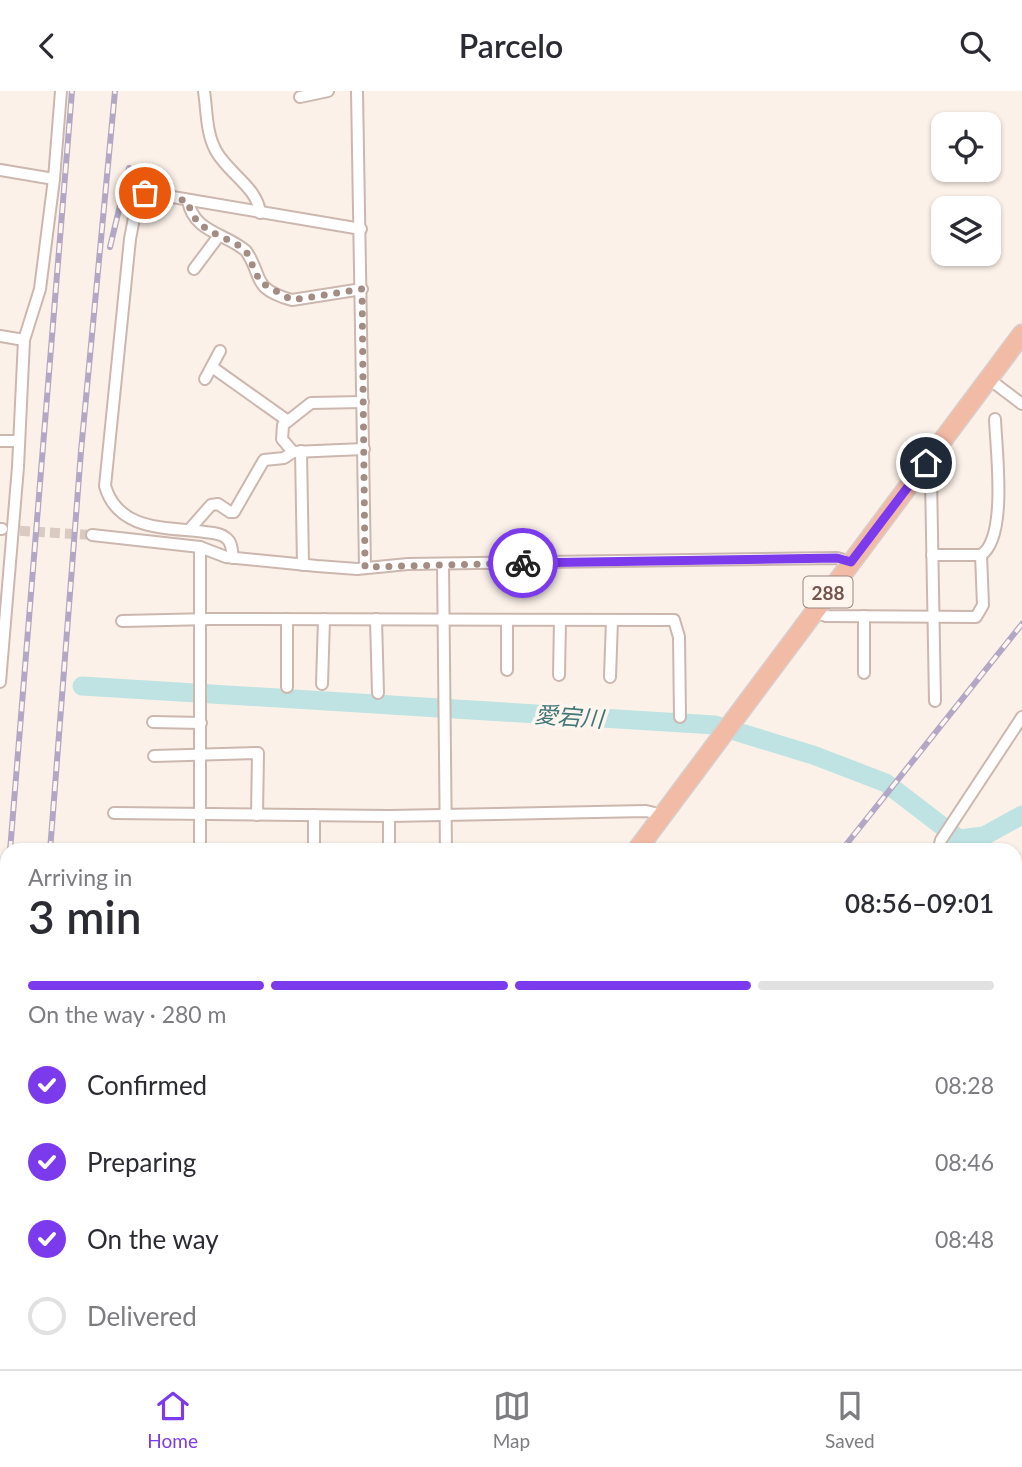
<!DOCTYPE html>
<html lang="en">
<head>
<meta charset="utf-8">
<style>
	:root { --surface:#fff; --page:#f2f2f3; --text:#2b2b33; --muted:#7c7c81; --line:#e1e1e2; --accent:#7c3aed }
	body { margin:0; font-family:Lato,"Noto Sans JP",sans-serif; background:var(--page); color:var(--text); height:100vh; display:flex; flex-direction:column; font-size:26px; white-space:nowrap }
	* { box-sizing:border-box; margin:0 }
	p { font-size:23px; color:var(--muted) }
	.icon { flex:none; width:38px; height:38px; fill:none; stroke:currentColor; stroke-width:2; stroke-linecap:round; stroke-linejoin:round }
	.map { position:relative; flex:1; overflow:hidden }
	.sheet { position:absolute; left:0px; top:752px; width:1022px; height:527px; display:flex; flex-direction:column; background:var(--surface); border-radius:21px 21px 0 0; box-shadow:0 2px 5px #0004 }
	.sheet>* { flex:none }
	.fabs { position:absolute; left:931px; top:21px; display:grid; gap:14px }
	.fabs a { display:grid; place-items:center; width:70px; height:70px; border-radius:14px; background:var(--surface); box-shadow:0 2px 5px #0004; font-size:35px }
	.pin { position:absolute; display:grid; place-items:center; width:60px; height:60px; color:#fff; margin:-30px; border:4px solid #fff; border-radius:50%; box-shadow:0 2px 7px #0007 }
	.courier { position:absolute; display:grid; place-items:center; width:70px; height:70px; margin:-35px; border:5px solid #7c3aed; border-radius:50%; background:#fff; color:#222; box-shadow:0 2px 9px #0007 }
	.headline em { font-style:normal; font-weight:600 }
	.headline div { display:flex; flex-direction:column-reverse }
	.headline { display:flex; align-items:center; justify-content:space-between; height:119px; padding:0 28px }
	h1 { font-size:46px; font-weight:600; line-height:52px }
	.bar { display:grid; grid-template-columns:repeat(4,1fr); gap:10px 7px; align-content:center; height:84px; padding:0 28px }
	.bar i { height:9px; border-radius:5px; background:var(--line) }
	.bar .current { background:var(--accent) }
	.bar p { grid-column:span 4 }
	ol { padding:0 28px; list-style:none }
	li { display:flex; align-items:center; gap:21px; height:77px }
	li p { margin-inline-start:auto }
	li .icon { padding:7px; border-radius:50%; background:var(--accent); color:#fff; stroke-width:4 }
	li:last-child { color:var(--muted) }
	li i { width:38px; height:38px; border:4px solid var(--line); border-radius:50% }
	header { display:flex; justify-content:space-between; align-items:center; height:91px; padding:0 28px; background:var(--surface); font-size:32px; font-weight:600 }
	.menu { display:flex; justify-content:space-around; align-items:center; height:98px; border-top:2px solid var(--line); background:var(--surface); font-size:19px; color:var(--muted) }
	.menu a { display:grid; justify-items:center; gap:4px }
	.menu .current { color:var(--accent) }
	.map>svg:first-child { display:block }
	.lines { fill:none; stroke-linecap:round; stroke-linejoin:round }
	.river { stroke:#bee3e2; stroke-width:19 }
	.minor-tunnel { stroke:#d9cac2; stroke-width:10; stroke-dasharray:10 5; stroke-linecap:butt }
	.minor-casing { stroke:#ccb7af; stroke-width:14 }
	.tertiary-casing { stroke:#ccb7af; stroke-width:18 }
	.trunk-casing { stroke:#d8cfcd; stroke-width:21 }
	.minor { stroke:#fff; stroke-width:10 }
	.tertiary { stroke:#fff; stroke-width:14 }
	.trunk { stroke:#f2bba6; stroke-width:18 }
	.rail-casing { stroke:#b2a7c4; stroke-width:6 }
	.rail { stroke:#fef5ef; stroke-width:3.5; stroke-dasharray:10; stroke-linecap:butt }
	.done { stroke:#a38c84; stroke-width:7; stroke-dasharray:0 12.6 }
	.route { stroke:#7c3aed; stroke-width:9 }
	.labels { text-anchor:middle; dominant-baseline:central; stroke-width:7; stroke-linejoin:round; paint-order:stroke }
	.shield { fill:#fef5ef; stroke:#9d857e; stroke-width:2 }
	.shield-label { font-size:19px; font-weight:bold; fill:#73554e }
	.water-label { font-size:23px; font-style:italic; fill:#437777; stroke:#fef5ef }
</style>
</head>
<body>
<header><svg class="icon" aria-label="back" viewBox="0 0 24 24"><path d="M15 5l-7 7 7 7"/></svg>Parcelo<svg class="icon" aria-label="search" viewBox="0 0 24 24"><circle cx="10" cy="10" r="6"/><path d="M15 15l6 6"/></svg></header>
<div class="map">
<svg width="1022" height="1278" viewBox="0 0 1022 1278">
	<rect width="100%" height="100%" fill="#fbf1e9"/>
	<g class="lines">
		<polyline class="river" points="82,595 715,634 813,664 886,692 959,748 984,745 1022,724"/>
		<polyline class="minor-tunnel" points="5,439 92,444"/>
		<g class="minor-casing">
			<g id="minor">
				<path d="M204 0C207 20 206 42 216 60 228 82 258 97 260 122"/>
				<polyline points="357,0 365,476"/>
				<polyline points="300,6 328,0"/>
				<polyline points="0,79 54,88"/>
				<path d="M188 110C194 142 226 142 246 160 264 186 250 197 292 209L362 198"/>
				<polyline points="194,178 218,146"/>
				<polyline points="0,245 24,249"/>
				<polyline points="212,276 288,330"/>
				<polyline points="205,288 220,260"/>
				<polyline points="989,288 1022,313"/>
				<polyline points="363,311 311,312 283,334 282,348 293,361 364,358"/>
				<polyline points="0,350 18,350"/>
				<polyline points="301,360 303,474"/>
				<polyline points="926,372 931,387 935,610"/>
				<polyline points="0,438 2,438"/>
				<polyline points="189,439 211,414 218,413 230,421 234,421 264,369 284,367 293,361"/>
				<polyline points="92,444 200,456 226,466 317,475 357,478 408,473 837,467 851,471"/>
				<path d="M932 464H981C1008 447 996 358 995 328"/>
				<path d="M233 467C232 460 232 451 226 447 221 442 212 442 205 441 165 436 118 440 105 395L130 148 137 111 142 104 149 102 361 138"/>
				<polyline points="443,473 446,760"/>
				<polyline points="813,521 826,525 976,526 983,514 981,464"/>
				<polyline points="376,528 378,602"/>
				<polyline points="122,530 211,528 674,529 679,546 680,626"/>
				<polyline points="507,579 507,529"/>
				<polyline points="864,582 864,525"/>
				<polyline points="559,584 560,529"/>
				<polyline points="610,586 612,529"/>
				<polyline points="0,591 18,376 24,249 40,198 54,88 61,0"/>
				<polyline points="322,593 324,528"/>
				<polyline points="287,596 287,528"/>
				<polyline points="153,631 201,632"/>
				<polyline points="154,665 258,662 257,724"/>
				<polyline points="114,722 389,725 646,720 663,724"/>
				<polyline points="200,760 200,456"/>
				<polyline points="314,760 314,724"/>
				<polyline points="389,760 389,725"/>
				<polyline points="938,760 941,749 1022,626"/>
				<polyline points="1015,797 1022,803"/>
				<polyline points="1015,966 1022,957"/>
				<polyline points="1015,1097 1022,1097"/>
				<polyline points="593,1272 600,1278"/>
				<polyline points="783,1272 786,1278"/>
				<polyline points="936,1272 936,1278"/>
				<polyline points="112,1278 112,1272"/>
				<polyline points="248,1278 253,1272"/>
				<polyline points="765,1278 769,1272"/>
			</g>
		</g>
		<g class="tertiary-casing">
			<polyline id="tertiary" points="463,1272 469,1278"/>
		</g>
		<g class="trunk-casing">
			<g id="trunk">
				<polyline points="636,760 1022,243"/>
				<polyline points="0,1035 7,1036"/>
			</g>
		</g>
		<use href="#minor" class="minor"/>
		<use href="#tertiary" class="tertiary"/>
		<use href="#trunk" class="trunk"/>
		<g class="rail-casing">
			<g id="rail">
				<polyline points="110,156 129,77"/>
				<polyline points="10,760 72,0"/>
				<polyline points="50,760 81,360 115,0"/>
				<polyline points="841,760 1022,533"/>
				<polyline points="0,878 7,796"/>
				<polyline points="0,970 7,884"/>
				<polyline points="0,1266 7,1180"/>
				<polyline points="15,1278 15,1272"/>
				<polyline points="423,1278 427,1272"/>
			</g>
		</g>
		<use href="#rail" class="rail"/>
	</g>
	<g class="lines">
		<path class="done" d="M145 102 188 110C194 143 225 142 246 160L260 191 292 209 362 198 365 476 523 472"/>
		<polyline class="route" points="523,472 837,467 851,471 926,372"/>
	</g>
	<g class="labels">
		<rect class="shield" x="803.5" y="485.5" width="49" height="31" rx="5"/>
		<g class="shield-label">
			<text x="828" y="501">288</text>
		</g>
		<g class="water-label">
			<text transform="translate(569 625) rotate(4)">愛宕川</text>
		</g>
	</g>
</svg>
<div class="fabs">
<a><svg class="icon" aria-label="locate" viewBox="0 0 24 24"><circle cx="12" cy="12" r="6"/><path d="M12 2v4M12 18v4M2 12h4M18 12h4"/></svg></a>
<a><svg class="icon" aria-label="layers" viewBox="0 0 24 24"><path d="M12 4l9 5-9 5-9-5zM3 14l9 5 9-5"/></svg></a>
</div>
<div class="pin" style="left:145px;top:102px;background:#ea580c"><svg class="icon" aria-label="bag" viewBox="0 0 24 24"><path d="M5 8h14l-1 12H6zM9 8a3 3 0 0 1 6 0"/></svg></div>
<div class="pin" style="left:926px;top:372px;background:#1f2937"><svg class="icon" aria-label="home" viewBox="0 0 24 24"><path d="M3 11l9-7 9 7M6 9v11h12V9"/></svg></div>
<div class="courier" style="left:523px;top:472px"><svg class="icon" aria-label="bike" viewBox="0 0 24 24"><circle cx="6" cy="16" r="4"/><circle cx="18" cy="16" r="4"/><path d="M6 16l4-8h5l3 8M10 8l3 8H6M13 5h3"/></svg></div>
<section class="sheet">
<div class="headline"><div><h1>3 min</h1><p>Arriving in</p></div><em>08:56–09:01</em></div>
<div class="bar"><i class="current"></i><i class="current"></i><i class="current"></i><i></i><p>On the way · 280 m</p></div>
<ol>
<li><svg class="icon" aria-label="check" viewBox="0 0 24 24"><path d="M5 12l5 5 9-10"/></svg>Confirmed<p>08:28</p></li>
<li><svg class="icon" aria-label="check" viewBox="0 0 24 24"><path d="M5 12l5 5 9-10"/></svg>Preparing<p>08:46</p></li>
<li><svg class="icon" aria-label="check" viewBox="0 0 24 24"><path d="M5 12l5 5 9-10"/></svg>On the way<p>08:48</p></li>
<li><i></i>Delivered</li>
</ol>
</section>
</div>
<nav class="menu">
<a class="current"><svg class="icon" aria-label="home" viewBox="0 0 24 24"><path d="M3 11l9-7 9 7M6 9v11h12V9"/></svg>Home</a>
<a><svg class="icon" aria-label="map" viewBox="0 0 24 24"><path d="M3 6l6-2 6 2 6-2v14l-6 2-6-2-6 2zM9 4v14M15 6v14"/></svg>Map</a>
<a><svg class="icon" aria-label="saved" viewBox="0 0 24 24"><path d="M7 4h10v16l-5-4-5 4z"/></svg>Saved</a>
</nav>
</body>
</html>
